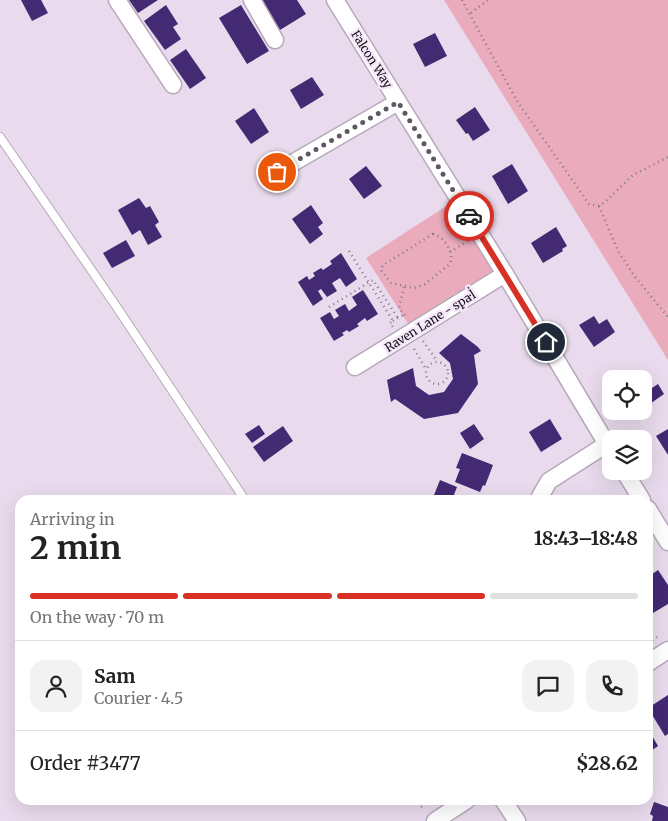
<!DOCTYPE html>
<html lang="en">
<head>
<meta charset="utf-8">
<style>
	:root { --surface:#fff; --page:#f2f2f2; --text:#222; --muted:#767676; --line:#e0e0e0; --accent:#d93025 }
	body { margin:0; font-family:Merriweather,serif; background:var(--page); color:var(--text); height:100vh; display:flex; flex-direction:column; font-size:19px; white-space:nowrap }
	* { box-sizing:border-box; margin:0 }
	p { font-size:16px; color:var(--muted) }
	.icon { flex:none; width:28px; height:28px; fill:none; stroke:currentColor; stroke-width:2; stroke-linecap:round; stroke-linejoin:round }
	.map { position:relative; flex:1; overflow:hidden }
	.side { position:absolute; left:15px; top:495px; width:638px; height:310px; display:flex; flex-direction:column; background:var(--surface); border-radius:15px; box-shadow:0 5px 20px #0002 }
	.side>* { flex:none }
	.controls { position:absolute; left:602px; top:370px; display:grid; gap:10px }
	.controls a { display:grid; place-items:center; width:50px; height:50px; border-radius:10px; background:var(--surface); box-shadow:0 5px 20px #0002; font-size:25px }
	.pin { position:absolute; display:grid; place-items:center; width:42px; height:42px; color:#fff; margin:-21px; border:2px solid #fff; border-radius:50%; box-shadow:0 1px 5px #0007 }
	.courier { position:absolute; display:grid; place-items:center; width:50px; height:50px; margin:-25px; border:4px solid #d93025; border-radius:50%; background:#fff; color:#222; box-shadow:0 1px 6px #0007 }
	.head em { font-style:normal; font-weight:700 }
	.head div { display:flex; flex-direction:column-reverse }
	.head { display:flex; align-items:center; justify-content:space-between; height:85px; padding:0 15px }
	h1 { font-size:32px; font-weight:700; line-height:38px }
	.bar { display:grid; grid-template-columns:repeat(4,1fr); gap:8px 5px; align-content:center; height:60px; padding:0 15px }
	.bar i { height:6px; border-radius:4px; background:var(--line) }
	.bar .on { background:var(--accent) }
	.bar p { grid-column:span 4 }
	.line { display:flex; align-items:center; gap:12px; padding:0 15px; border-top:1px solid var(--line) }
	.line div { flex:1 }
	.round { display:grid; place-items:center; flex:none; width:52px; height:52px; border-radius:15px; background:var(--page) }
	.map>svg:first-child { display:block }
	.green { fill:#eaabbc }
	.building { fill:#442973 }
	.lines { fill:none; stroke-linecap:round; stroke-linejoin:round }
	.service-casing { stroke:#b6a9ba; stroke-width:10 }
	.minor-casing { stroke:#b6a9ba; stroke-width:19 }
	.path { stroke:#837985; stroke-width:2.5; stroke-dasharray:1 4; stroke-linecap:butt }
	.service { stroke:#fff; stroke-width:8 }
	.minor { stroke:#fff; stroke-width:16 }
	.done { stroke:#5f5761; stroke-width:5; stroke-dasharray:0 9 }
	.route { stroke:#d93025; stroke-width:6 }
	.labels { text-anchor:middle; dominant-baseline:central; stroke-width:5; stroke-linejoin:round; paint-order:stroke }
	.street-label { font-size:12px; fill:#151016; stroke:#f6e8fa }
</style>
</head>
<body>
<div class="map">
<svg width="668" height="821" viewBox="0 0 668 821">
	<rect width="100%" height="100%" fill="#e9dbed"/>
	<g class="green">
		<polygon points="444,0 668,0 668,360"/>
		<polygon points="451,203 494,270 409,325 366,258"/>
	</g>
	<g class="building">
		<polygon points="21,0 41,0 48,13 32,21"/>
		<polygon points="129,0 158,0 138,13"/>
		<polygon points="262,0 297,0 306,14 280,30"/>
		<polygon points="166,5 178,24 173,27 181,39 165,50 144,21"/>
		<polygon points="241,5 269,51 247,64 219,18"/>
		<polygon points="435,33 447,56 425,67 413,44"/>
		<polygon points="186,49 206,78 190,89 170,60"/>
		<polygon points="312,77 324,95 301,109 290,90"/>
		<polygon points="475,107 490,130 473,141 468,133 466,134 456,120"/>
		<polygon points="254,108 269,132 251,144 235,121"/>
		<polygon points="512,164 528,191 508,204 492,176"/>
		<polygon points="366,166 382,186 364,199 349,179"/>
		<polygon points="139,198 146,208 150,206 159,222 155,225 162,237 148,245 140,230 132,235 118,210"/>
		<polygon points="311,205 323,223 318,227 323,234 310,244 292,219"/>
		<polygon points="556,227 567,246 562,249 563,251 543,263 531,243"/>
		<polygon points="126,240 135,256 112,268 103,253"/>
		<polygon points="341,253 357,279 346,287 340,278 332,283 337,291 327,297 321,289 318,291 323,299 313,306 298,282 307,276 309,280 315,276 313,273 321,268 323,270 332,264 330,261"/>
		<polygon points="363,290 378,314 367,321 365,318 357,324 359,326 349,332 347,330 342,333 344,335 334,341 320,318 330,312 334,319 339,316 335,310 345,304 349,311 357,305 352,297"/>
		<polygon points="594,316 599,324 607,319 615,332 594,347 579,325"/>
		<polygon points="461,334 478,347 481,351 474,355 478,384 458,413 424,419 395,399 391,402 387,380 413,368 416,386 429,395 444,392 453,379 450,363 439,353"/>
		<polygon points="649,382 652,388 658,384 664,394 644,408 644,385"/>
		<polygon points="550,419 562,439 541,452 529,432"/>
		<polygon points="474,424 484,439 470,449 460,433"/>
		<polygon points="259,425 265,434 252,443 245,434"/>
		<polygon points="283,426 293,441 264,462 253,447"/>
		<polygon points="668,429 668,455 656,436"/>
		<polygon points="462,453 493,465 485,486 483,485 480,492 455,482 460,469 456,468"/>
		<polygon points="440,480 457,487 452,500 446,500 434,495"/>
		<polygon points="658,570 668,585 668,604 648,616 648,577"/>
		<polygon points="668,695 668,734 665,736 648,708"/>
		<polygon points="648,729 658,746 648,753"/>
		<polygon points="654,802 668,807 668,821 652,821 653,816 650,814"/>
	</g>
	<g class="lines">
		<g class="service-casing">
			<polyline id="service" points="0,137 116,306 245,500"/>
		</g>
		<g class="minor-casing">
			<g id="minor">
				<polyline points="117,0 173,85"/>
				<polyline points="252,0 275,40"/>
				<polyline points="335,0 505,274 611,451"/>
				<polyline points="277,172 398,102"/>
				<polyline points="355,367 505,274"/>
				<polyline points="624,471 642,500"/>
				<polyline points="538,500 549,481 607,444"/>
				<polyline points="648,509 668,542"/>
				<polyline points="648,663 668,650"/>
				<polyline points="503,800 517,821"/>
				<polyline points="435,821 467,800"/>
			</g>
		</g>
		<g class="path">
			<polyline points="462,0 517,101 589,204 599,206 605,202 633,175 668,157"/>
			<polyline points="471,13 488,0"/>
			<polyline points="599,206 618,251 635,277 668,317"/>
			<path d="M433 234C445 237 454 252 450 264L425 284 414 288 391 283 381 270 383 265Z"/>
			<polyline points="349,251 393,321 390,323 393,327"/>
			<polyline points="450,252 468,241"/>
			<polyline points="404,287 399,308 406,317"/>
			<polyline points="329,307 373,280 398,318"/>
			<polyline points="393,321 403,315"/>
			<polyline points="423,341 437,361"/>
			<polyline points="414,349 426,369"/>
			<circle cx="437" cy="373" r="11"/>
			<polyline points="648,643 657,637"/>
			<polyline points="421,807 431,800"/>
		</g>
		<use href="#service" class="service"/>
		<use href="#minor" class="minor"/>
	</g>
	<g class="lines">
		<polyline class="done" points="277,172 398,102 469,216"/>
		<polyline class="route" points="469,216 546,342"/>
	</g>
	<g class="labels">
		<g class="street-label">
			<text transform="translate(372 59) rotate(58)">Falcon Way</text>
			<text transform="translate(430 321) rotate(-32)">Raven Lane - spa·l̓</text>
		</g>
	</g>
</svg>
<div class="controls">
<a><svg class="icon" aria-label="locate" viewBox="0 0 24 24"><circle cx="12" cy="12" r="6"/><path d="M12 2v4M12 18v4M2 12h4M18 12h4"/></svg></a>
<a><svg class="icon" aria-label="layers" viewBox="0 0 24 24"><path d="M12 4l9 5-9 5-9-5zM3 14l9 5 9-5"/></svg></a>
</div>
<div class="pin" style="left:277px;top:172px;background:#ea580c"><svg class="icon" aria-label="bag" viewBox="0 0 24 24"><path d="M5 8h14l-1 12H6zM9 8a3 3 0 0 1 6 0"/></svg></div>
<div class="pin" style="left:546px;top:342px;background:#1f2937"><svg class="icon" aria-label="home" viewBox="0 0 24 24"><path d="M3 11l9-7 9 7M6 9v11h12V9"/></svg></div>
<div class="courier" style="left:469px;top:216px"><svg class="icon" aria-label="car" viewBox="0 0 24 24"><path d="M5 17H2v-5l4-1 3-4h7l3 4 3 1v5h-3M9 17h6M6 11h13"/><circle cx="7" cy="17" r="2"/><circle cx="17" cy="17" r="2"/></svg></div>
<section class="side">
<div class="head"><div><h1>2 min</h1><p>Arriving in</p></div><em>18:43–18:48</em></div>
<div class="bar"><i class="on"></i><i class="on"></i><i class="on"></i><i></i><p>On the way · 70 m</p></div>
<div class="line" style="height:90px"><a class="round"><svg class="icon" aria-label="person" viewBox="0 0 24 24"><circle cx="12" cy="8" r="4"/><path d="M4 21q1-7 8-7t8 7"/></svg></a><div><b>Sam</b><p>Courier · 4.5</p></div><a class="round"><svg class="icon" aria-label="chat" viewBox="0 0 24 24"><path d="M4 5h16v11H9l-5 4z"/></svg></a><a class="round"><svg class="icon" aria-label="phone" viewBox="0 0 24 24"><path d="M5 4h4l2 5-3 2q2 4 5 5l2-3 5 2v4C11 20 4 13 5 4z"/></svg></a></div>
<div class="line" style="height:65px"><div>Order #3477</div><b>$28.62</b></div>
</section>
</div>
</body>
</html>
